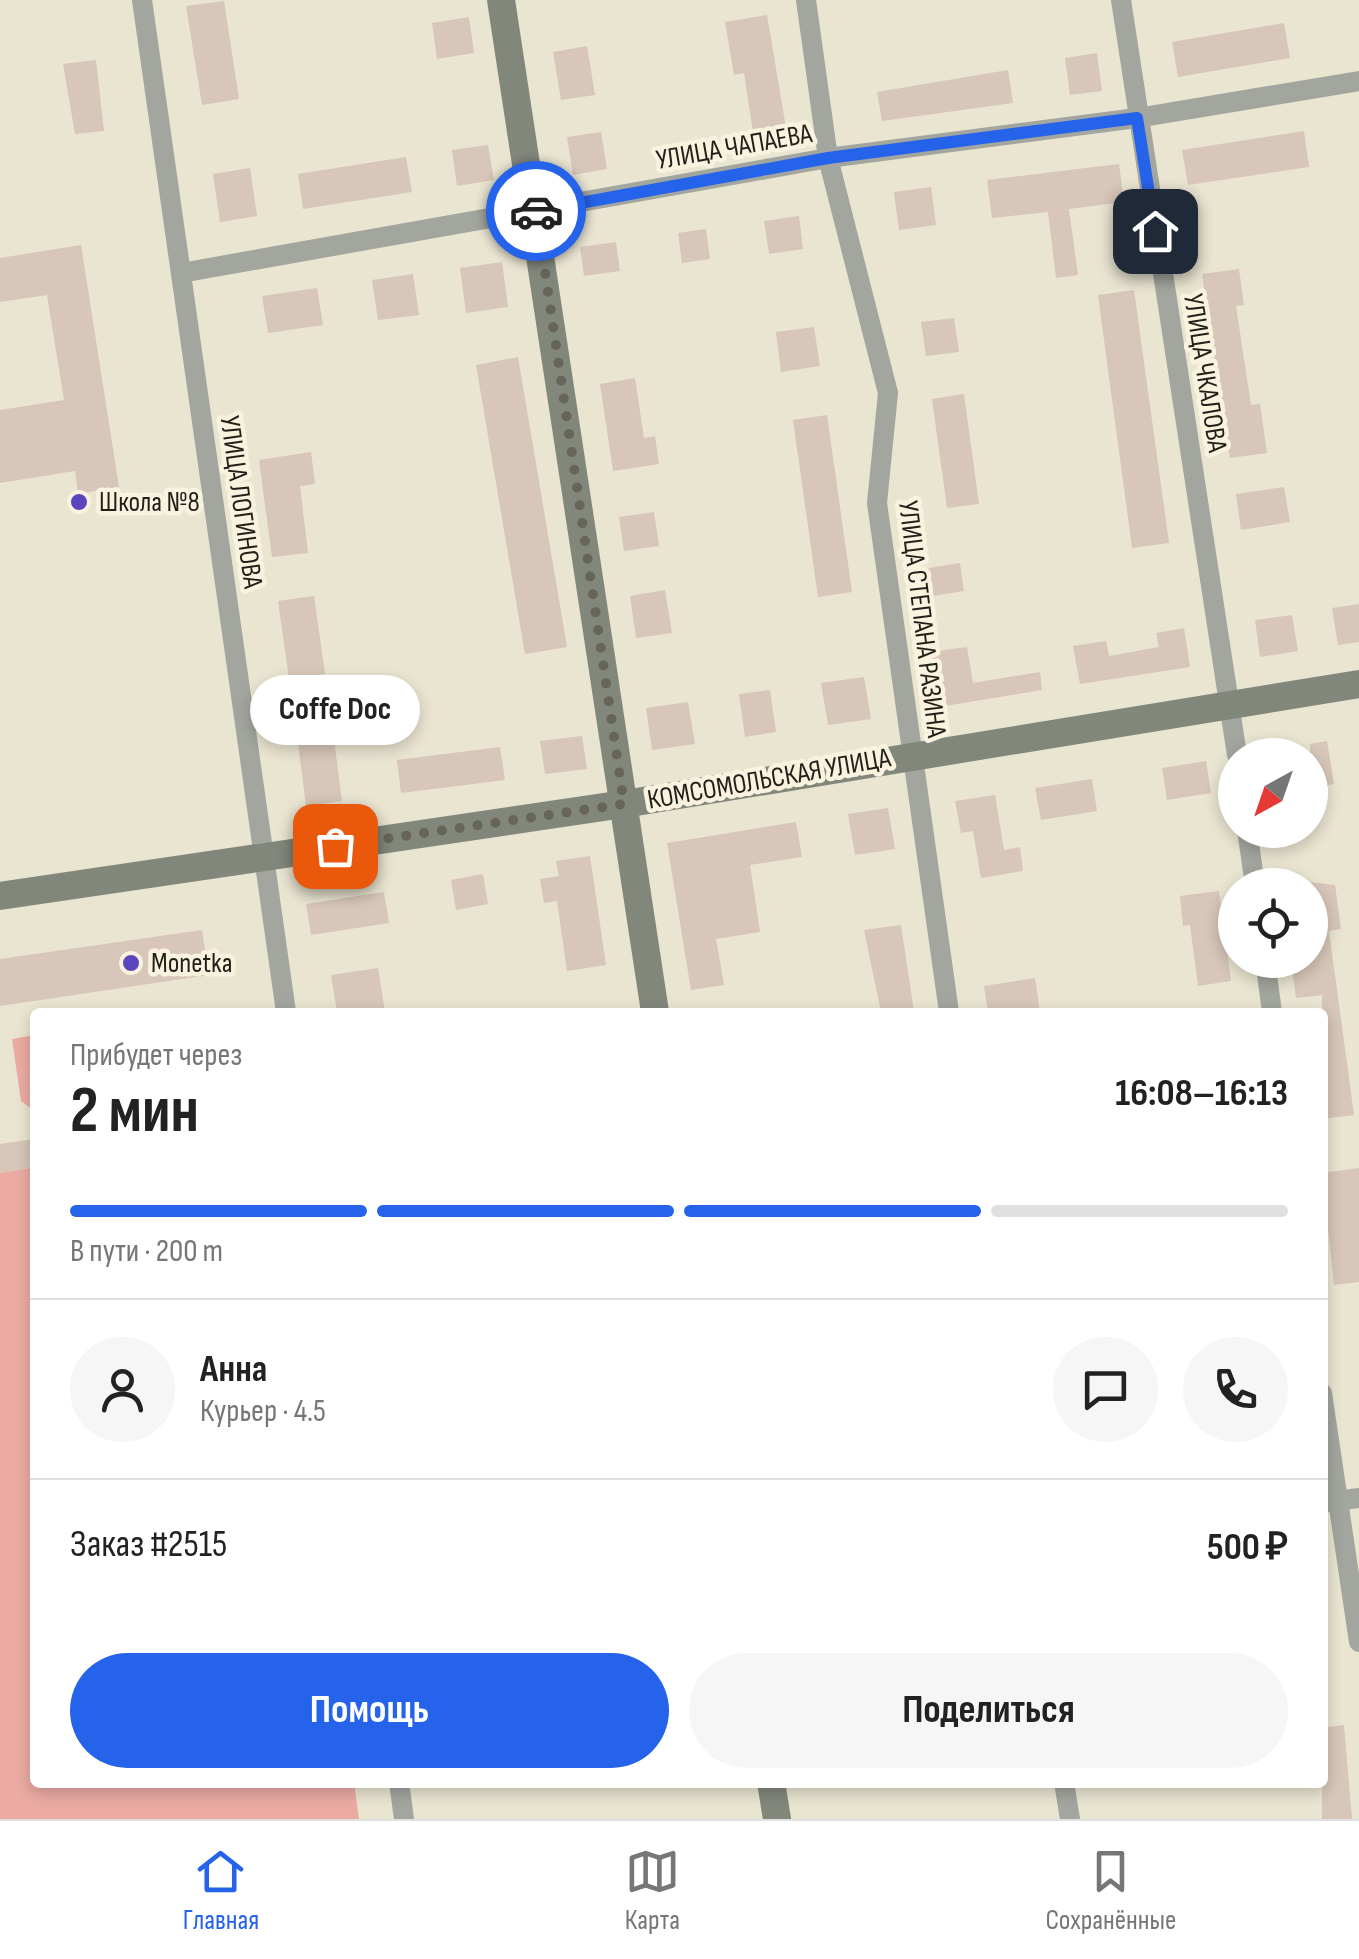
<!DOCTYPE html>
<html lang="ru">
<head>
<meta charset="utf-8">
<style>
	:root { --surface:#fff; --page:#f6f6f6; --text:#222; --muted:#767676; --line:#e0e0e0; --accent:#2563eb }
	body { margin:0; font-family:"Sofia Sans Condensed",sans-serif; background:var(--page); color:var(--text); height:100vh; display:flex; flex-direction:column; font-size:38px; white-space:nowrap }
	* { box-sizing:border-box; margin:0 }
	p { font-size:32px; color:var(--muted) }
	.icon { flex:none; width:55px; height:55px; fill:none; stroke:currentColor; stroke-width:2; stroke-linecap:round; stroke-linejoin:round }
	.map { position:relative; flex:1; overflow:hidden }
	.details { position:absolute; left:30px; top:1008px; width:1298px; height:780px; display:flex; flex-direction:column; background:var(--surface); border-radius:10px; box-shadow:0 5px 15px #0003 }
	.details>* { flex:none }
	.needle { width:65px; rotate:220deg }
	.controls { position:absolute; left:1218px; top:738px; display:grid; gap:20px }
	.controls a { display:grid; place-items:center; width:110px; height:110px; border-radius:50%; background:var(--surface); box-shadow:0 5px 15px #0003; font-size:50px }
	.pin { position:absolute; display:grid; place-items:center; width:85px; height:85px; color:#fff; margin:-42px; border-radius:20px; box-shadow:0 5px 15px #0006 }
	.courier { position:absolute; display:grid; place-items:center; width:100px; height:100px; margin:-50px; border:8px solid #2563eb; border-radius:50%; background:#fff; color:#222; box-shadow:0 2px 12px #0007 }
	.bubble { position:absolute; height:70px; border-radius:35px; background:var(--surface); box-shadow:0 5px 15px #0003; font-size:32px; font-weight:700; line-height:70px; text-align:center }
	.head em { font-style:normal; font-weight:700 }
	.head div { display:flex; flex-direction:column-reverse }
	.head { display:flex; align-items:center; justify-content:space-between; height:170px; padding:0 40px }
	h1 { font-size:65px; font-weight:700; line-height:75px }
	.bar { display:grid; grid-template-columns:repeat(4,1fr); gap:15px 10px; align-content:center; height:120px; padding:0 40px }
	.bar i { height:12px; border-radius:8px; background:var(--line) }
	.bar .on { background:var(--accent) }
	.bar p { grid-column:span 4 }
	.line { display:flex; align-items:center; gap:25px; padding:0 40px; border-top:2px solid var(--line) }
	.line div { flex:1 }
	.round { display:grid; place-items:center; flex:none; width:105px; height:105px; border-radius:52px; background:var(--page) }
	.primary-button { display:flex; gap:20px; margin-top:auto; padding:20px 40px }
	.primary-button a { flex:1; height:115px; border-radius:60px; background:var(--accent); color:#fff; font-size:40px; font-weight:700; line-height:115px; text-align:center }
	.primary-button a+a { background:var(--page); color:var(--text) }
	.dock { display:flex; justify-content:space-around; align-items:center; height:140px; border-top:2px solid var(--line); background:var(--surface); font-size:28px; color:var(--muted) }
	.dock a { display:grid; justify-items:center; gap:5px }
	.dock .on { color:var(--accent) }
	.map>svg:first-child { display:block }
	.green { fill:#ebaba3 }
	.building { fill:#d7c6b9 }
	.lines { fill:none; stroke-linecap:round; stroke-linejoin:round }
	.street { stroke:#a2a69e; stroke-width:20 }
	.secondary { stroke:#82877c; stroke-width:28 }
	.done { stroke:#676459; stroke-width:10; stroke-dasharray:0 18 }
	.route { stroke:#2563eb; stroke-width:12 }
	.poi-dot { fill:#5a45bd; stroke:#f8f2df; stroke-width:4 }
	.labels { text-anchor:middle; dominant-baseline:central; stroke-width:9; stroke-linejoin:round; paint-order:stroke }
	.street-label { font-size:28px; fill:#211f18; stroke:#f8f2df }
	.poi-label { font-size:28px; fill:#211f18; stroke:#f8f2df; text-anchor:start }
</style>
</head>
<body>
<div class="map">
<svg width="1359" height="1819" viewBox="0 0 1359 1819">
	<rect width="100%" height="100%" fill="#eae5d1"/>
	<g class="green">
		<polygon points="35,1035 35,1110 33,1110 21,1101 12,1039"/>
		<polygon points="35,1167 35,1782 354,1783 359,1819 0,1819 0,1173"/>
	</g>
	<g class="building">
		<polygon points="224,1 239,99 202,105 186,6"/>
		<polygon points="767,15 788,140 755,145 744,73 734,75 725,22"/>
		<polygon points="469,17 474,53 437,59 432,23"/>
		<polygon points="1284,23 1290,58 1178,77 1172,42"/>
		<polygon points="587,46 595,95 561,100 553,52"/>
		<polygon points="1097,53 1102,91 1070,95 1065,58"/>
		<polygon points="96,60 104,131 75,134 63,64"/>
		<polygon points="1008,70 1013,103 882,121 877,92"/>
		<polygon points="1304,131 1309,167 1188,185 1182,150"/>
		<polygon points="601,132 607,169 573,175 567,137"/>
		<polygon points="488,145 494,180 457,186 452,150"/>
		<polygon points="406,157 412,192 303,209 298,174"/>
		<polygon points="1119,164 1124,202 1069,209 1078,275 1056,278 1048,212 992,218 987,180"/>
		<polygon points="250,168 257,216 220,222 213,174"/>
		<polygon points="931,187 936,225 899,230 894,192"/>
		<polygon points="799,216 803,249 769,254 764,221"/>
		<polygon points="706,229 710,259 682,263 678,233"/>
		<polygon points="616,242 620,271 584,276 580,247"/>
		<polygon points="81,245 119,487 78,494 75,471 0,483 0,410 64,400 47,295 0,302 0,258"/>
		<polygon points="502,262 508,307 466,313 460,268"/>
		<polygon points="1239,269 1244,305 1236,306 1251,405 1260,404 1267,453 1230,458 1202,274"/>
		<polygon points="413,274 419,315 378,320 372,280"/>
		<polygon points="317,288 323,325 268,333 262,296"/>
		<polygon points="1134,290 1169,543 1132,548 1098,295"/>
		<polygon points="954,318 959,352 926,356 921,322"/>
		<polygon points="814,327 820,366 781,372 776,332"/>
		<polygon points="518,357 567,647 525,654 476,365"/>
		<polygon points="635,378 644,438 655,436 659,464 613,471 600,384"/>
		<polygon points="964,394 979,504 947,508 932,399"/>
		<polygon points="827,415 852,592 818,597 793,420"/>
		<polygon points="311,452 315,484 300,486 308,553 272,557 259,460"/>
		<polygon points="1284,487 1290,522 1241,530 1236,494"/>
		<polygon points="654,512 659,546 624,551 619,517"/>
		<polygon points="960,563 964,591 921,598 916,570"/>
		<polygon points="665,590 672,633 636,638 630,596"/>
		<polygon points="314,596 325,674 289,679 278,601"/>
		<polygon points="1359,604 1359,642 1338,645 1332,608"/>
		<polygon points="1292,615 1298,651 1260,657 1255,620"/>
		<polygon points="1184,628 1190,667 1080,684 1073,646 1106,641 1109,656 1159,647 1156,633"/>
		<polygon points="967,647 973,683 1040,672 1042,690 939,707 930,652"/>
		<polygon points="864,677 871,719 828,725 821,683"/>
		<polygon points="770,690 776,732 745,737 739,694"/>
		<polygon points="688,702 695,744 652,750 646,708"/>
		<polygon points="332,724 342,801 306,806 296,728"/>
		<polygon points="582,736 587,769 545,774 540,741"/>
		<polygon points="1327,741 1334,784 1310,788 1310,744"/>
		<polygon points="500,747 505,780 401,793 397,760"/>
		<polygon points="1206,761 1211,793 1167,800 1162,768"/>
		<polygon points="1092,779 1097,811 1041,820 1035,788"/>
		<polygon points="995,795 1004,850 1020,847 1023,871 981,878 973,831 961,833 955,801"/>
		<polygon points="888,808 895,849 855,855 848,814"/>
		<polygon points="796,822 802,857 750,865 760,932 716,939 724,985 691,990 667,843"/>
		<polygon points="590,856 606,965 567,971 557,901 544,903 540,879 559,876 556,861"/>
		<polygon points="483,874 488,904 456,910 451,880"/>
		<polygon points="1310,882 1335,885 1341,929 1329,931 1354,1115 1322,1119 1322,995 1296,998 1291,961 1310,960"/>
		<polygon points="1219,891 1231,981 1198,986 1190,925 1183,926 1180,896"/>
		<polygon points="384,892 389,923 311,935 306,904"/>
		<polygon points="901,925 914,1012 881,1012 864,930"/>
		<polygon points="202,930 209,975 0,1006 0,959"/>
		<polygon points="378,968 385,1012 337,1012 331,975"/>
		<polygon points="1035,978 1040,1012 988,1012 984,986"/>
		<polygon points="35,1139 35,1167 0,1173 0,1144"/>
		<polygon points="1359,1168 1359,1282 1334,1285 1322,1173"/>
		<polygon points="1344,1725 1352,1819 1322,1819 1322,1728"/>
	</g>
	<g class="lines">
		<g class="street">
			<polyline points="142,0 286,1012"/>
			<polyline points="806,0 828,158 888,393 877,503 949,1012"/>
			<polyline points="1121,0 1237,755"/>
			<polyline points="181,273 828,158 1137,118 1359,81"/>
			<polyline points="1247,830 1255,885"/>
			<polyline points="1265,960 1272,1012"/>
			<polyline points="1322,1393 1359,1642"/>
			<polyline points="1322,1503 1359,1498"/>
			<polyline points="399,1782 404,1819"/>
			<polyline points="1064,1782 1070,1819"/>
		</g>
		<g class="secondary">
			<polyline points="501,0 655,1012"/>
			<polyline points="0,896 624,804 1359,684"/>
			<polyline points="771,1782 777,1819"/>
		</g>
	</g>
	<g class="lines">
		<polyline class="done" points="335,846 624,804 536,211"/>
		<polyline class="route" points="536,211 828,158 1137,118 1155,231"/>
	</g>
	<g class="poi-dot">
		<circle cx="79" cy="502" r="10"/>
		<circle cx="131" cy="963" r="10"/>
	</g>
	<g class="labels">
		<g class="street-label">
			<text transform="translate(734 147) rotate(-10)">УЛИЦА ЧАПАЕВА</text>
			<text transform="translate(1205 373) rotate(81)">УЛИЦА ЧКАЛОВА</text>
			<text transform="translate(241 502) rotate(82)">УЛИЦА ЛОГИНОВА</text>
			<text transform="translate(922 619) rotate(83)">УЛИЦА СТЕПАНА РАЗИНА</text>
			<text transform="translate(769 779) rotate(-10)">КОМСОМОЛЬСКАЯ УЛИЦА</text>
		</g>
		<g class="poi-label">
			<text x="99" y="502">Школа №8</text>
			<text x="151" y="963">Monetka</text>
		</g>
	</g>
</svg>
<div class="controls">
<a><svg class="needle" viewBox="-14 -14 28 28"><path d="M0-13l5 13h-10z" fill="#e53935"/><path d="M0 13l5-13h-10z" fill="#767676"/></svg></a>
<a><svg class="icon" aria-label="locate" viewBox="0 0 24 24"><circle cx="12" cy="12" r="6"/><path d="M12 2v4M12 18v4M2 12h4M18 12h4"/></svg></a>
</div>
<div class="pin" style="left:335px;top:846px;background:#ea580c"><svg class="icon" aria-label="bag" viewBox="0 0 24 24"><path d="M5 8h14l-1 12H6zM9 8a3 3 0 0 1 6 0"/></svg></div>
<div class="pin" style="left:1155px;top:231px;background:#1f2937"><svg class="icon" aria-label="home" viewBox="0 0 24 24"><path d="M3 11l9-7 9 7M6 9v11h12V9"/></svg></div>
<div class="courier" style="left:536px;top:211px"><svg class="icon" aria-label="car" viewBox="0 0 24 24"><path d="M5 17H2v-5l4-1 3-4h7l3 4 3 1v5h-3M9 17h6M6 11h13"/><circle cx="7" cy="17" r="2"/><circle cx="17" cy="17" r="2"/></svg></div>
<div class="bubble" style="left:250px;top:675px;width:170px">Coffe Doc</div>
<section class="details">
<div class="head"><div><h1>2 мин</h1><p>Прибудет через</p></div><em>16:08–16:13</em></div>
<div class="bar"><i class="on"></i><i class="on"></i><i class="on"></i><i></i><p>В пути · 200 m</p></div>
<div class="line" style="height:180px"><a class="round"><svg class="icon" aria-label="person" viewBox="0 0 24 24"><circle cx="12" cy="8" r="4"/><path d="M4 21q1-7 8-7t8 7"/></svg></a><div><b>Анна</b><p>Курьер · 4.5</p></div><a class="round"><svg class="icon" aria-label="chat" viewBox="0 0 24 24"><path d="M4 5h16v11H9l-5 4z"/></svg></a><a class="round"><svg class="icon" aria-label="phone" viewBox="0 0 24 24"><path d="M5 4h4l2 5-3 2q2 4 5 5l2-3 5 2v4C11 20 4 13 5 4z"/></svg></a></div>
<div class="line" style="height:130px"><div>Заказ #2515</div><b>500 ₽</b></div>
<div class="primary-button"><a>Помощь</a><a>Поделиться</a></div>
</section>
</div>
<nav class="dock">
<a class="on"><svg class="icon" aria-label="home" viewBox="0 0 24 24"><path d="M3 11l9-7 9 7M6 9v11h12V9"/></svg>Главная</a>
<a><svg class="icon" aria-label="map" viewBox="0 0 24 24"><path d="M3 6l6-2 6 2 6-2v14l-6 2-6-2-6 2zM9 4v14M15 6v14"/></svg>Карта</a>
<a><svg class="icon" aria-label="saved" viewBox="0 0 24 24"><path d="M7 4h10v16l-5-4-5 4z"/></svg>Сохранённые</a>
</nav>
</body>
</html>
